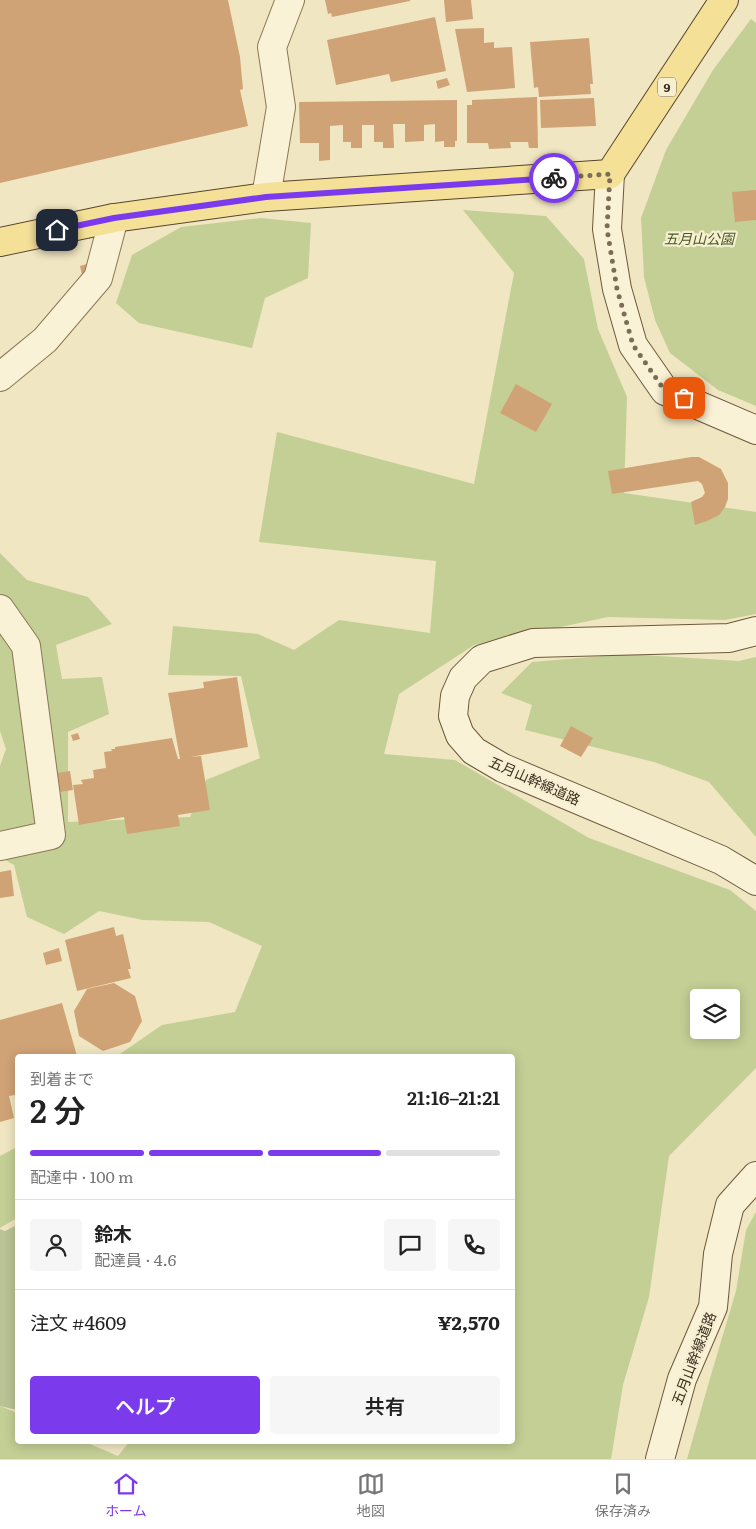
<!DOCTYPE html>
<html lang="ja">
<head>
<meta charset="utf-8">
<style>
	:root { --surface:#fff; --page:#f6f6f6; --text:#222; --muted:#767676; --line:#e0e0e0; --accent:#7c3aed }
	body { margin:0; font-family:Literata,"Noto Sans JP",serif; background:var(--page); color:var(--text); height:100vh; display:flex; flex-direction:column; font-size:19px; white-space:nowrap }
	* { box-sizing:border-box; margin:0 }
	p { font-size:16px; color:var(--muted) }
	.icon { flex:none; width:28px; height:28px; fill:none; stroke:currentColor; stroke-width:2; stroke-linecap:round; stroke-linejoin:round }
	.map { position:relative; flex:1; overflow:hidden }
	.sheet { position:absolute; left:15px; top:1054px; width:500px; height:390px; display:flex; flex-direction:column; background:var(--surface); border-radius:5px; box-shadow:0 2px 12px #0003 }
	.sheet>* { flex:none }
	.controls { position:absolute; left:690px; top:989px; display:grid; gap:10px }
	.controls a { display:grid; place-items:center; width:50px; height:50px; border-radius:5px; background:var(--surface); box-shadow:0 2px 12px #0003; font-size:25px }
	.pin { position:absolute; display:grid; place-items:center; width:42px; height:42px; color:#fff; margin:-21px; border-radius:10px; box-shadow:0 2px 8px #0006 }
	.courier { position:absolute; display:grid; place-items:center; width:50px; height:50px; margin:-25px; border:4px solid #7c3aed; border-radius:50%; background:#fff; color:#222; box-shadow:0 1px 6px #0007 }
	.summary em { font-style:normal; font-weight:600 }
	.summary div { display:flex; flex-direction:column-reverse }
	.summary { display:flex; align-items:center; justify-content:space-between; height:85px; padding:0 15px }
	h1 { font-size:32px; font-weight:600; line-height:38px }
	.bar { display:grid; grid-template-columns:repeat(4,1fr); gap:8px 5px; align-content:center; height:60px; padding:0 15px }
	.bar i { height:6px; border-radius:4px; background:var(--line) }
	.bar .current { background:var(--accent) }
	.bar p { grid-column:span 4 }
	.line { display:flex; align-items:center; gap:12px; padding:0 15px; border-top:1px solid var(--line) }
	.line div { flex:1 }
	.round { display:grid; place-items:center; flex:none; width:52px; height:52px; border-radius:5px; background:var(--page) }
	.cta { display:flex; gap:10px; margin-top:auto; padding:10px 15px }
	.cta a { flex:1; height:58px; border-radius:5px; background:var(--accent); color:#fff; font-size:20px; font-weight:600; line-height:58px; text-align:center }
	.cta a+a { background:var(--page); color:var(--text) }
	.tabs { display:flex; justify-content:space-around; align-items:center; height:70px; border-top:1px solid var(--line); background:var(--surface); font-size:14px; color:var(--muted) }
	.tabs a { display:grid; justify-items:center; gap:2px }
	.tabs .current { color:var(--accent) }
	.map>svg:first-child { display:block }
	.green { fill:#c3cf95; fill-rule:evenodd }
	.cemetery { fill:#bac395 }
	.building { fill:#d0a376 }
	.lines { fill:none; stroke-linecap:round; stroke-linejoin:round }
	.street-casing { stroke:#8b7758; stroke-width:30 }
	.secondary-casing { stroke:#6c583b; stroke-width:30 }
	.primary-casing { stroke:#58452d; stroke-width:30 }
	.street { stroke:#faf2d6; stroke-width:28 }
	.secondary { stroke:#faf2d6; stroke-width:28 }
	.primary { stroke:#f5e098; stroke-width:28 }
	.done { stroke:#7a6e57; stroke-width:5; stroke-dasharray:0 9 }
	.route { stroke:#7c3aed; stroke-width:6 }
	.labels { text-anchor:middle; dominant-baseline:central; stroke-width:4.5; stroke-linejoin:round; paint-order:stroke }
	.shield { fill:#f7efd2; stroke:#736753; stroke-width:1 }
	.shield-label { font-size:12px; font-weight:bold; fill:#3a2d1d }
	.park-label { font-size:14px; font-style:italic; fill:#465723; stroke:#f7efd2 }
	.street-label { font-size:14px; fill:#3a2d1d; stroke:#f7efd2 }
</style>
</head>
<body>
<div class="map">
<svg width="756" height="1459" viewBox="0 0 756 1459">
	<rect width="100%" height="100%" fill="#f0e6c2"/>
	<g class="green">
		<polygon points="751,19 756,23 756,406 718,390 670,353 655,320 644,277 641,218 666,150 713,70"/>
		<path d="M463 210 546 216 584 259 598 329 627 397 624 493 756 512V614L725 620 608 617 474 645 399 694 384 754 455 760 589 838 730 890 756 911V1068L669 1156 649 1297 623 1385 611 1459H0V1406L17 1413 18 1441H83L118 1456 130 1441H512V1056H117L162 1025 235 1012 262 946 209 922 143 920 99 911 64 934 27 917 14 865 0 857V766L6 749 0 731V553L27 580 88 597 112 624 56 645 62 679 102 677 109 714 68 732V822L190 817 206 780 260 758 241 676 168 675 173 626 258 634 294 650 339 620 430 633 436 561 259 542 277 432 474 484 514 273ZM699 998H731V1030H699Z"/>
		<polygon points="261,218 311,223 308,278 265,298 252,348 139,323 116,303 132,255 181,227"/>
		<polygon points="627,654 739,661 756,657 756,837 709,782 654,762 525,730 532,705 501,693 532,662"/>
		<polygon points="17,1147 17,1218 0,1228 0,1156"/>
		<polygon points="756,1212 756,1459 687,1459 711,1375 736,1291 746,1230"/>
	</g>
	<polygon class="cemetery" points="17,1225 17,1410 0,1406 0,1229 5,1231"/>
	<g class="building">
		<polygon points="0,0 228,0 240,57 243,89 240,90 248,126 0,183"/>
		<polygon points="325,0 410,0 410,1 332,17 331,13 328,14"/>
		<polygon points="444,0 471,0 473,19 446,22"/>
		<polygon points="435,17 446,71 391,82 389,74 336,85 327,40"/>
		<polygon points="484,28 484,43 494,42 494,48 512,47 515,88 467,92 455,29"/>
		<polygon points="589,38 593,84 590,84 591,94 539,97 538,87 534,88 530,42"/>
		<polygon points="447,78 450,85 438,89 436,81"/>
		<polygon points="537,97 538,148 529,148 528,142 510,142 511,148 489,149 488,143 467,143 467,105 472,105 472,100"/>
		<polygon points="594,98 596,126 541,128 540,100"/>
		<polygon points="457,100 457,141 455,141 455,147 444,147 444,141 435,142 435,124 424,125 424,141 405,142 405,124 393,124 394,148 383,148 383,142 374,142 374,125 362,125 362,148 351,148 351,142 343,142 343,125 330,126 330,160 319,161 319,143 300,143 299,102"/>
		<polygon points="756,190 756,220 735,222 732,192"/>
		<polygon points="87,264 90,274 82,275 80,266"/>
		<polygon points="516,384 552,404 536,432 500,413"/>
		<polygon points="691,457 699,457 721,469 728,483 728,499 725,507 719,515 707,521 695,525 691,502 702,497 705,493 702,484 698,481 612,494 608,471"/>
		<polygon points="237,677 248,747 190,757 201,756 210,810 178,815 180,826 127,834 124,817 79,825 73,785 83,784 81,780 94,778 93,770 106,768 104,752 112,751 111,749 115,749 115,747 172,738 178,759 180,759 168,693 204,688 203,682"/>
		<polygon points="571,726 593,738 581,757 560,746"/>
		<polygon points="78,733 80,739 73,741 71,735"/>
		<polygon points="70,771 73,790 60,792 57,773"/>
		<polygon points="11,870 14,896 0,898 0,872"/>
		<polygon points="114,927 116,936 123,934 131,969 128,969 131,978 77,991 65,940"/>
		<polygon points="59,948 62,961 46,965 43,953"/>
		<polygon points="114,983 135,996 142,1021 130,1042 103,1051 79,1036 74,1011 87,989"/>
		<polygon points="62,1003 77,1056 18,1056 18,1101 15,1095 9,1096 14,1118 0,1122 0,1020"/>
	</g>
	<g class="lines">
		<g class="street-casing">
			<g id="street">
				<polyline points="266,197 281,107 272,47 290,0"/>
				<polyline points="0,377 45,340 98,278 114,218"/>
				<polyline points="0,609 26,646 51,835 0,846"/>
			</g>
		</g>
		<g class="secondary-casing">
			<g id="secondary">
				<polyline points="610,174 607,229 617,289 633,345 665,391 756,430"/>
				<polyline points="756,631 729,638 533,643 482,659 463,678 455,696 453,716 460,735 474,751 503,768 721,860 756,881"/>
				<polyline points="660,1459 682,1379 713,1307 718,1254 730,1205 756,1176"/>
			</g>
		</g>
		<g class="primary-casing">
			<polyline id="primary" points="0,242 114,218 266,197 610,174 724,0"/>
		</g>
		<use href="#street" class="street"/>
		<use href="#secondary" class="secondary"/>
		<use href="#primary" class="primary"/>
	</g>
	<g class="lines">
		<polyline class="done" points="554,178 610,174 607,229 617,289 633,345 665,391 684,398"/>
		<polyline class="route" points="57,230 114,218 266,197 554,178"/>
	</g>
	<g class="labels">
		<rect class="shield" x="658" y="77.5" width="18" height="19" rx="4"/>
		<g class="shield-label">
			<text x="667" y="87">9</text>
		</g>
		<g class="park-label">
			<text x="699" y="238">五月山公園</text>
		</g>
		<g class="street-label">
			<text transform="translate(535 780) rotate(24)">五月山幹線道路</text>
			<text transform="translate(693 1358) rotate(-69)">五月山幹線道路</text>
		</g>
	</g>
</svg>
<div class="controls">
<a><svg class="icon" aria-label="layers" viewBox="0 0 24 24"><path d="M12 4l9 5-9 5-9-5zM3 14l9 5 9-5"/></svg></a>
</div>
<div class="pin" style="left:684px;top:398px;background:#ea580c"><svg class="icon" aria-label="bag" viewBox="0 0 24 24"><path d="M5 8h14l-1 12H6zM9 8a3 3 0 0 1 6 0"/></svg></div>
<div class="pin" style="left:57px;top:230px;background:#1f2937"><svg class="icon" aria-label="home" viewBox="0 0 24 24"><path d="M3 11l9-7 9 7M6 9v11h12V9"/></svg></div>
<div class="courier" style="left:554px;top:178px"><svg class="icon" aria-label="bike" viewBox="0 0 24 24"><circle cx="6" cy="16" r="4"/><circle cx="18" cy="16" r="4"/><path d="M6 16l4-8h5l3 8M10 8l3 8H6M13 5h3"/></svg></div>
<section class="sheet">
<div class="summary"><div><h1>2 分</h1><p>到着まで</p></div><em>21:16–21:21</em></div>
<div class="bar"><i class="current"></i><i class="current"></i><i class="current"></i><i></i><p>配達中 · 100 m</p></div>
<div class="line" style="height:90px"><a class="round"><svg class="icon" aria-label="person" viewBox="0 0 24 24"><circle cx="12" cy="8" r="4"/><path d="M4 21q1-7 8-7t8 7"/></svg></a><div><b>鈴木</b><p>配達員 · 4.6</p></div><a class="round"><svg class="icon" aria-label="chat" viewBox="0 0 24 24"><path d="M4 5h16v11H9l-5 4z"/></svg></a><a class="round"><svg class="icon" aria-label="phone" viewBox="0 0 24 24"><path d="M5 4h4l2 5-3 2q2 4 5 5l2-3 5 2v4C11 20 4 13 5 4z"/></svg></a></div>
<div class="line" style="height:65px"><div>注文 #4609</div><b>¥2,570</b></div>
<div class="cta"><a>ヘルプ</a><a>共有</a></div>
</section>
</div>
<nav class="tabs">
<a class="current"><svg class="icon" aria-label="home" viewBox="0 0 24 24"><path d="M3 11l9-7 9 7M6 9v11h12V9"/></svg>ホーム</a>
<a><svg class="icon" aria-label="map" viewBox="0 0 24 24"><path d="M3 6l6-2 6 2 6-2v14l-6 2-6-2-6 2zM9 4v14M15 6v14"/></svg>地図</a>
<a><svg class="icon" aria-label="saved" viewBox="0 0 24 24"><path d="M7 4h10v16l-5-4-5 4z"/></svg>保存済み</a>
</nav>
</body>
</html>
